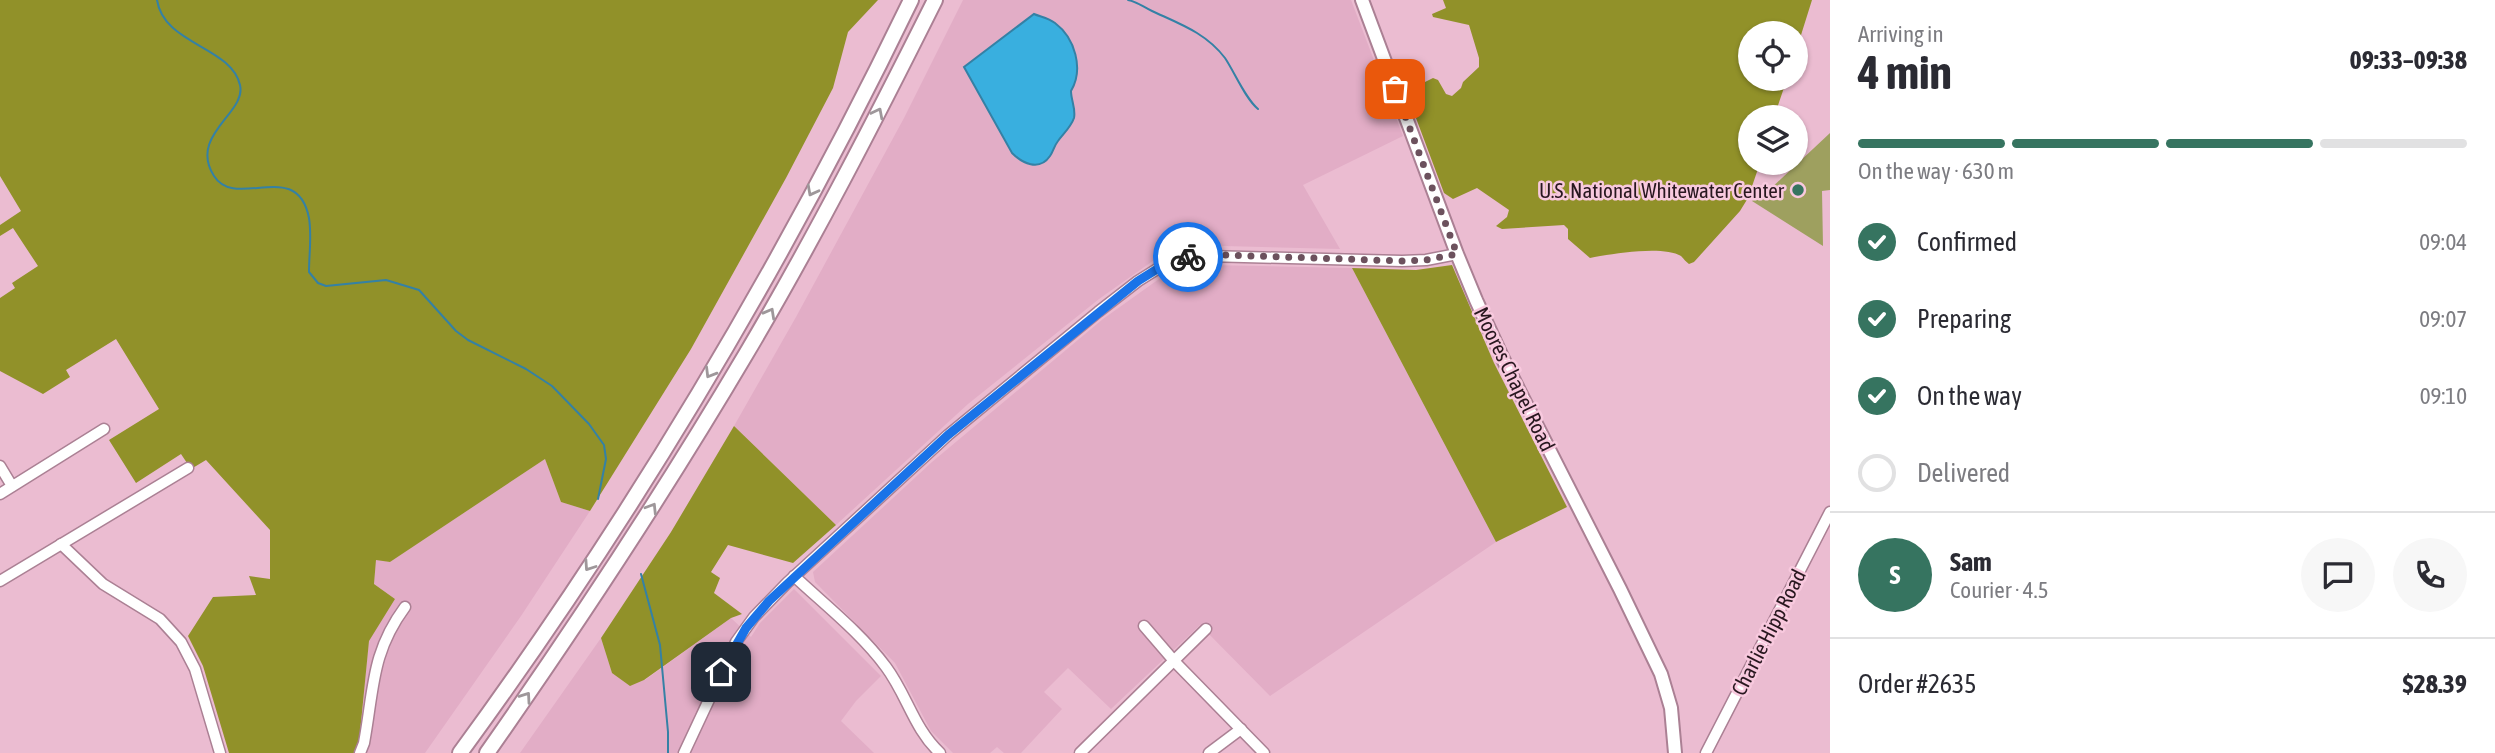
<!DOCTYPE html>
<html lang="en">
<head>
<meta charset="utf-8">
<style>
	:root { --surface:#fff; --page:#f7f7f7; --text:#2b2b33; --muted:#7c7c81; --line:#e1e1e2; --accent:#367460 }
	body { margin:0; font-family:"Asap Condensed",sans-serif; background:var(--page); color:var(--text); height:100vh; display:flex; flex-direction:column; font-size:26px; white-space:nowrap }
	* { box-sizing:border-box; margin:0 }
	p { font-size:23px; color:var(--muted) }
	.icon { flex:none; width:38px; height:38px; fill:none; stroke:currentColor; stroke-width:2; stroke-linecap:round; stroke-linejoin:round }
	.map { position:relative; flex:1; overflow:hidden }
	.panel { display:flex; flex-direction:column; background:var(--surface); width:665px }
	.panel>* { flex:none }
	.buttons { position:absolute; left:1738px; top:21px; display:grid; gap:14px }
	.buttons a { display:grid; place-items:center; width:70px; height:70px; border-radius:50%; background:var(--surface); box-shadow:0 2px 5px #0004; font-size:35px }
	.pin { position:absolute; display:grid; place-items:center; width:60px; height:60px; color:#fff; margin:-30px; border-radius:14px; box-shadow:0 4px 10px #0006 }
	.courier { position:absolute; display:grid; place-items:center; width:70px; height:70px; margin:-35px; border:5px solid #1a73e8; border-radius:50%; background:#fff; color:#222; box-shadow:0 2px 9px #0007 }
	.head em { font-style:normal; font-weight:700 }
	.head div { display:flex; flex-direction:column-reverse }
	.head { display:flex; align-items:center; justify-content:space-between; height:119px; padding:0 28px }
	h1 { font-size:46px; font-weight:700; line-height:52px }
	.bar { display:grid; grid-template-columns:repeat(4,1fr); gap:10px 7px; align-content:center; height:84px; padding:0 28px }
	.bar i { height:9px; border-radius:5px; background:var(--line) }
	.bar .active { background:var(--accent) }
	.bar p { grid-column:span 4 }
	.line { display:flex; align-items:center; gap:18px; padding:0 28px; border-top:2px solid var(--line) }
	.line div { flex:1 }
	.round { display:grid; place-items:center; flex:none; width:74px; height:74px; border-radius:37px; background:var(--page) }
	ol { padding:0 28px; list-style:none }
	li { display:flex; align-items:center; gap:21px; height:77px }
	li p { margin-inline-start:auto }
	li .icon { padding:7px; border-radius:50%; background:var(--accent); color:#fff; stroke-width:4 }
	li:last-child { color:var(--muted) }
	li i { width:38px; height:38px; border:4px solid var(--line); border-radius:50% }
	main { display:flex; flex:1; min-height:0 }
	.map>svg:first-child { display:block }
	.built { fill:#e2adc6 }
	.green { fill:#9ea05f }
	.forest { fill:#919129 }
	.water { fill:#39afdf; stroke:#3481a5; stroke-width:2 }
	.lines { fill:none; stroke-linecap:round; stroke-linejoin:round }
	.stream { stroke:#3481a5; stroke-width:2 }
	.minor-casing { stroke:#ab8094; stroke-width:13 }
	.major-casing { stroke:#ab8094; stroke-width:16 }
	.highway-casing { stroke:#ab8094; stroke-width:18 }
	.minor { stroke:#fff; stroke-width:10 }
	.major { stroke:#fff; stroke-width:12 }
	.highway { stroke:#fff; stroke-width:14 }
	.oneway { stroke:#9e979a }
	.done { stroke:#6c515d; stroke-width:7; stroke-dasharray:0 12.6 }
	.route { stroke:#1a73e8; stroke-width:9 }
	.poi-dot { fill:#367460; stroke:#f8c9de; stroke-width:2.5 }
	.labels { text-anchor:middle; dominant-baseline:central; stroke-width:5; stroke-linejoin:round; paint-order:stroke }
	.poi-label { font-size:21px; fill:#28171f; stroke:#f8c9de; text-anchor:end }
	.street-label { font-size:21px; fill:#28171f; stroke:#f8c9de }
</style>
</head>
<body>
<main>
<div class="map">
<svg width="1830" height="753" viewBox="0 0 1830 753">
	<rect width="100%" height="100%" fill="#ebbcd1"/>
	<g class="built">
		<polygon points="963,0 1351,0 1403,136 1303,185 1340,249 1224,246 1184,249 1157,258 1099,299 968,404 836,525 734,426 796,317 904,118"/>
		<polygon points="1207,265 1352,268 1496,542 1270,696 1200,625 1111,709 1068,668 1044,692 1062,709 1021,753 1004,753 997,747 990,753 953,753 931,731 895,663 815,582 813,572 932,462 1103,319 1166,274 1187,267"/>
		<polygon points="545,459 561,502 590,511 521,616 425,753 358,753 369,640 395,599 374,584 376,559 390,562"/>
		<polygon points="794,589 881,676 856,701 841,721 874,753 520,753 601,638 612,673 645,680 731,618 751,637 760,623"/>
	</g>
	<polygon class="green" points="1830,133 1830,190 1822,191 1823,246 1752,201 1768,191"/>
	<g class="forest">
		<polygon points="0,0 878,0 848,32 833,88 786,178 691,349 590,511 561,502 545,459 390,562 376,560 374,584 395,599 369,641 358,753 229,753 203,666 188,636 213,597 256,595 249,576 270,579 270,530 206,460 191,469 181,454 136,483 109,440 159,409 116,339 66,370 70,377 43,394 0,371 0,298 15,288 12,283 38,266 13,228 0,236 0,225 21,211 0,176"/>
		<path d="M1443 0H1812L1796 51V33H1750V79H1787L1774 117H1750V163H1760L1748 198 1740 211 1694 262 1689 264C1686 262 1684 259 1681 256 1663 245 1610 254 1590 258L1568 239V229L1564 225 1502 229 1496 226 1507 217 1509 210 1477 188 1453 199 1444 193 1407 94 1417 86 1433 78 1438 80 1446 94 1452 96 1461 88 1463 82 1479 67V58L1469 25 1433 17 1432 14 1446 8Z"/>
		<polygon points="1452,265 1494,363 1567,507 1496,542 1352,268 1416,270"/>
		<polygon points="734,426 836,525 793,563 728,545 711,572 720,578 714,593 742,614 731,618 644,680 630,686 612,673 601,638 671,532"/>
	</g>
	<path class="water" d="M1034 14C1041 17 1048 18 1055 23 1075 38 1084 69 1071 91 1071 100 1076 109 1074 118 1071 127 1063 134 1058 141 1054 146 1053 152 1050 156 1039 172 1022 163 1012 153L964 67Z"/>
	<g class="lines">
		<g class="stream">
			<path d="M157 0C164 45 231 46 240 85 247 113 188 135 214 176 236 211 297 157 309 218 312 237 309 253 309 272L318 283 326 286 386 280 419 290 456 331 468 340 526 369 552 386 589 424 604 445 606 459 598 499"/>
			<path d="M1128 0C1138 2 1143 7 1152 11 1180 24 1206 33 1225 58 1235 73 1245 98 1258 109"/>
			<polyline points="641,574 660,645 668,732 668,753"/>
		</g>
		<g class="minor-casing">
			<g id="minor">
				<polyline points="0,466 12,486"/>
				<polyline points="0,494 104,429"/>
				<polyline points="61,544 103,584 160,619 181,642 195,669 220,753"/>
				<path d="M794 576C825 605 861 633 886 667 907 695 914 729 940 753"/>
				<polyline points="0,581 188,468"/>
				<polyline points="1144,626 1175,662 1264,753"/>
				<path d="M360 753 364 743C374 689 371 653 405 607"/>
				<polyline points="684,753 736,642 754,617 787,583 948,435 1098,312 1138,281 1162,266 1178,260 1207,256 1402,261 1426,260 1457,254"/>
				<polyline points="1080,753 1206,629"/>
				<polyline points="1209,753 1241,729"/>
				<polyline points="1706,753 1830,512"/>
			</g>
		</g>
		<g class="major-casing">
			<polyline id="major" points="1362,0 1457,254 1476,300 1503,359 1620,589 1661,674 1671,708 1675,753"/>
		</g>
		<g class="highway-casing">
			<g id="highway">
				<path d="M460 753C633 517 784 263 911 0"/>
				<path d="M487 753C578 623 665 491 746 354 814 239 875 120 935 0"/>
			</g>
		</g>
		<use href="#minor" class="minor"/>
		<use href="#major" class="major"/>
		<use href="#highway" class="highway"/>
	</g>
	<defs><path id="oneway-chevron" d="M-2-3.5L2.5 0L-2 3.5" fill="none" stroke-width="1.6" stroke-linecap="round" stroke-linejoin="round" transform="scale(1.75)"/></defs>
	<g class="oneway">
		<use href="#oneway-chevron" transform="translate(878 113) rotate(-63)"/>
		<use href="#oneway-chevron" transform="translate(812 191) rotate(118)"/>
		<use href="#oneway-chevron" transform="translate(770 313) rotate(-61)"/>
		<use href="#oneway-chevron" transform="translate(710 373) rotate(121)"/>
		<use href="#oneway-chevron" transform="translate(652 508) rotate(-58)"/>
		<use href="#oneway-chevron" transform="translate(589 566) rotate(124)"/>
		<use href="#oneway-chevron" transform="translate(526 697) rotate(-55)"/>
	</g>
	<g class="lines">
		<polyline class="done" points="1188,257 1225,255 1402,261 1426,260 1457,254 1395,89"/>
		<polyline class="route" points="721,672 746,628 769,601 948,435 1138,281 1162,266 1188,257"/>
	</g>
	<circle class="poi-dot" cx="1798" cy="190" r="7"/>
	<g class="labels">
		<g class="poi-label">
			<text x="1784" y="190">U.S. National Whitewater Center</text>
		</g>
		<g class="street-label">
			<text transform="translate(1515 379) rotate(64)">Moores Chapel Road</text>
			<text transform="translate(1768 632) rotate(-63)">Charlie Hipp Road</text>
		</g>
	</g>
</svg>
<div class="buttons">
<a><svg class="icon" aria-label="locate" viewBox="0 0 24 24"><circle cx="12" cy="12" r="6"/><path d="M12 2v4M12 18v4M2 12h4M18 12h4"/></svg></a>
<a><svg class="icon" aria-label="layers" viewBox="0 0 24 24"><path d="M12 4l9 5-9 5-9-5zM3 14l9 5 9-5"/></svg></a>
</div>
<div class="pin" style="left:1395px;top:89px;background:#ea580c"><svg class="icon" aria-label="bag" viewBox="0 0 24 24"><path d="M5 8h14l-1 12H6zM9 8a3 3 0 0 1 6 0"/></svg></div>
<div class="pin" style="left:721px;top:672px;background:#1f2937"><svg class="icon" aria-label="home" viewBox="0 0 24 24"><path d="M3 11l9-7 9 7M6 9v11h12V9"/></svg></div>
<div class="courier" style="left:1188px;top:257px"><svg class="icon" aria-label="bike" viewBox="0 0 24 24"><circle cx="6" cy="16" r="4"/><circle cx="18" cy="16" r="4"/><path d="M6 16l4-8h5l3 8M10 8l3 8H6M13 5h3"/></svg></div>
</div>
<section class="panel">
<div class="head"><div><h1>4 min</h1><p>Arriving in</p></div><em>09:33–09:38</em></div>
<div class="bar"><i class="active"></i><i class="active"></i><i class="active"></i><i></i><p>On the way · 630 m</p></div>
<ol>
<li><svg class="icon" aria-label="check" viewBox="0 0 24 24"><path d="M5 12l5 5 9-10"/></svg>Confirmed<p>09:04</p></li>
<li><svg class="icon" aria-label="check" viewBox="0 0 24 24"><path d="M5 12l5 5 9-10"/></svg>Preparing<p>09:07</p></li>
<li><svg class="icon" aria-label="check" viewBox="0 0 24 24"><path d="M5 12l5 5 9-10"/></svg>On the way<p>09:10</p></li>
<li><i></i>Delivered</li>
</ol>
<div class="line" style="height:126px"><b class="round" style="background:var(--accent);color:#fff">S</b><div><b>Sam</b><p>Courier · 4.5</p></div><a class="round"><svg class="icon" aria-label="chat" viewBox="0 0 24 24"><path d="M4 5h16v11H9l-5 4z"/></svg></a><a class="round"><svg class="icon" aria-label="phone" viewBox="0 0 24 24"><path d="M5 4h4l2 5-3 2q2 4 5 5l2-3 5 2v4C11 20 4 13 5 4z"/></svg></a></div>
<div class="line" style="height:91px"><div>Order #2635</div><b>$28.39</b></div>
</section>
</main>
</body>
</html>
